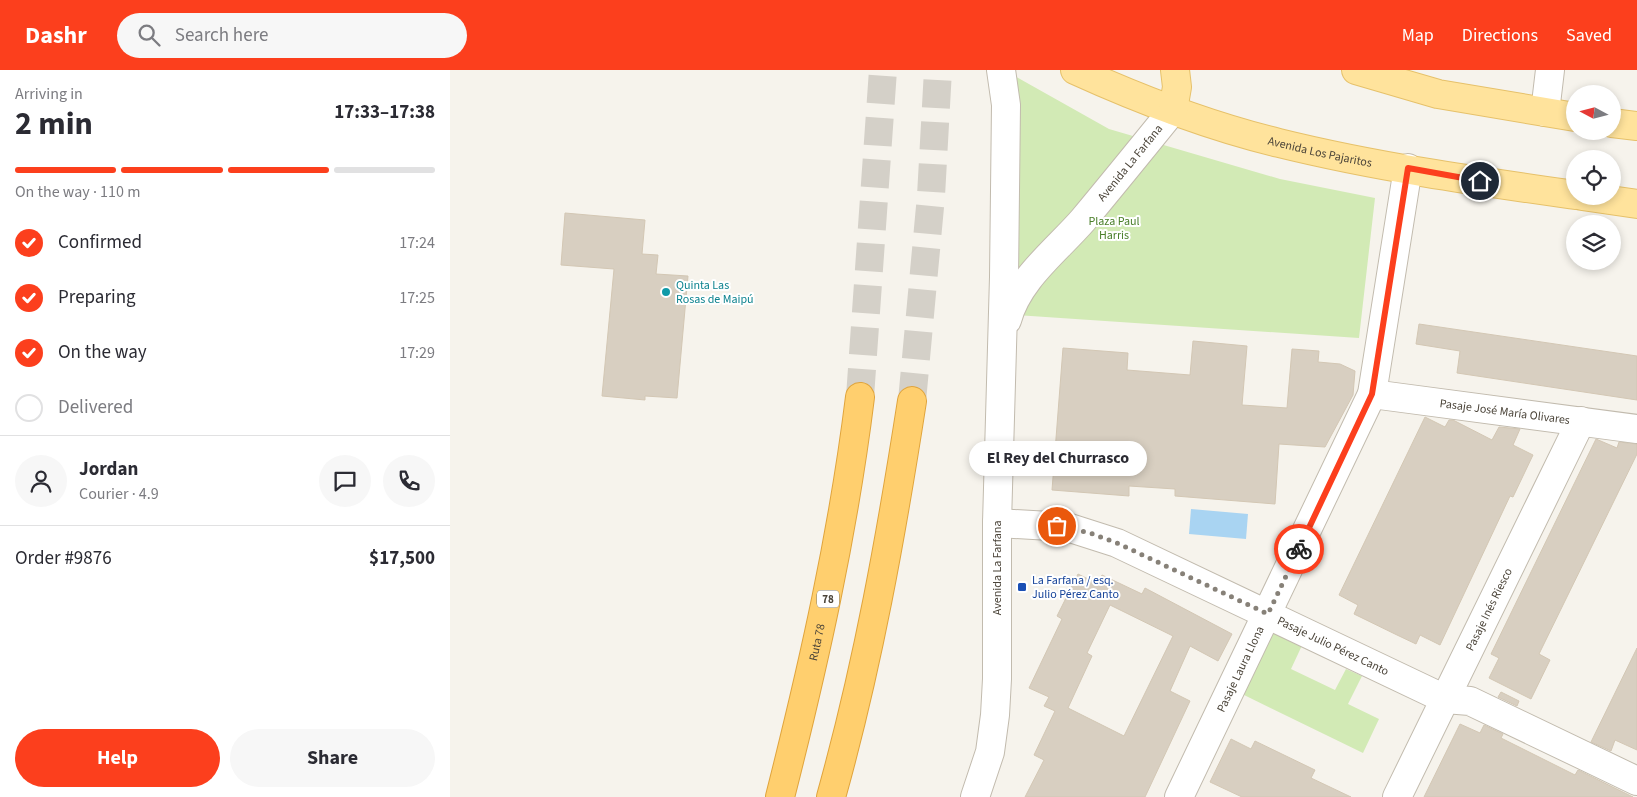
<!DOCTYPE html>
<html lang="en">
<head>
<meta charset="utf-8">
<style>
	:root { --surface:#fff; --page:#f7f7f7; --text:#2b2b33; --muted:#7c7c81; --line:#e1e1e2; --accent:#fc3f1d }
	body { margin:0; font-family:"Source Sans 3",sans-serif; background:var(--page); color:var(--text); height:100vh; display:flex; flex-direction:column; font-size:19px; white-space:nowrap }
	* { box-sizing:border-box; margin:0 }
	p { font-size:16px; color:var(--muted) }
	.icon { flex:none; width:28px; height:28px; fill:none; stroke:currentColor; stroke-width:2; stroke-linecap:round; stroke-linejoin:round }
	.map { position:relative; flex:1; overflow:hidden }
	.details { display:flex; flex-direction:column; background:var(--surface); width:450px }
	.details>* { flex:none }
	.needle { width:32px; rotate:277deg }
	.controls { position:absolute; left:1116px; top:15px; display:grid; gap:10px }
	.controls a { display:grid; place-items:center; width:55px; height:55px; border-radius:50%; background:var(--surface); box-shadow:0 2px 8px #0003; font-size:25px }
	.pin { position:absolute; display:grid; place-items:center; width:42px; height:42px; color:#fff; margin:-21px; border:2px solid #fff; border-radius:50%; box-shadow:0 1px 5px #0007 }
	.courier { position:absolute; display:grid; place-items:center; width:50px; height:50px; margin:-25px; border:4px solid #fc3f1d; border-radius:50%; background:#fff; color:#222; box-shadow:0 1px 6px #0007 }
	.bubble { position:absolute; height:35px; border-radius:18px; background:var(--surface); box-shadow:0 2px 8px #0003; font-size:16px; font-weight:700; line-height:35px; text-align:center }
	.head em { font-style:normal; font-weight:700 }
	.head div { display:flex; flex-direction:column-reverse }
	.head { display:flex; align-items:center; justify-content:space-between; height:85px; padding:0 15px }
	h1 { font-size:32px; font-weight:700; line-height:38px }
	.bar { display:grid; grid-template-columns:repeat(4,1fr); gap:8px 5px; align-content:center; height:60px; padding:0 15px }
	.bar i { height:6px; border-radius:4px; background:var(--line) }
	.bar .on { background:var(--accent) }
	.bar p { grid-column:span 4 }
	.line { display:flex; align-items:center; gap:12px; padding:0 15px; border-top:1px solid var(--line) }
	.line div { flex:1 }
	.round { display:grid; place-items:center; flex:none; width:52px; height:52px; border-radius:26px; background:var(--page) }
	ol { padding:0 15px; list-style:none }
	li { display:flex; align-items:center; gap:15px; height:55px }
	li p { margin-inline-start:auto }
	li .icon { padding:5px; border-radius:50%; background:var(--accent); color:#fff; stroke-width:4 }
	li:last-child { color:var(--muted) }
	li i { width:28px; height:28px; border:2px solid var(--line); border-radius:50% }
	.cta { display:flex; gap:10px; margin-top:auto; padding:10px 15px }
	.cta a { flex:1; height:58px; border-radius:30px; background:var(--accent); color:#fff; font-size:20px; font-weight:700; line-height:58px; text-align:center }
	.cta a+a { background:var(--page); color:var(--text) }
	header { display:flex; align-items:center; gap:30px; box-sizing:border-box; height:70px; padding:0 25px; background:var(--accent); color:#fff }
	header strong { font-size:24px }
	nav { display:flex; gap:28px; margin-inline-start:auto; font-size:18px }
	.search { width:350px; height:45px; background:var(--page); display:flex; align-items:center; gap:12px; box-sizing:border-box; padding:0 18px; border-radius:28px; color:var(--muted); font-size:19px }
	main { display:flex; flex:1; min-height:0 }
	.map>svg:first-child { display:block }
	.green { fill:#d2eab5 }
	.water { fill:#a9d4f2 }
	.building { fill:#d8cfc1; stroke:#d3c7b4; fill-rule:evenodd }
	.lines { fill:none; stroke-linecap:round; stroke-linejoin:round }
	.motorway-tunnel { stroke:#d4d0c8; stroke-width:28; stroke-dasharray:28 14; stroke-linecap:butt }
	.minor-casing { stroke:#c2bbae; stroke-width:30 }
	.tertiary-casing { stroke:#c2bbae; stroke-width:30 }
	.primary-casing { stroke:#e6c16a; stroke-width:30 }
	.motorway-casing { stroke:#e0a43c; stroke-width:30 }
	.minor { stroke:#fff; stroke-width:28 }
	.tertiary { stroke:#fff; stroke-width:28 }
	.primary { stroke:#ffe39c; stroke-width:28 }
	.motorway { stroke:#ffcf6e; stroke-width:28 }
	.done { stroke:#878178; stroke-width:5; stroke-dasharray:0 9 }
	.route { stroke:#fc3f1d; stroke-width:6 }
	.culture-dot { fill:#0f9aa8; stroke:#fff; stroke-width:2 }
	.transit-dot { fill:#1a4fb4; stroke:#fff; stroke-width:2 }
	.labels { text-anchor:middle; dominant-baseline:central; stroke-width:4; stroke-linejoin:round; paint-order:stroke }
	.shield { fill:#fff; stroke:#817c74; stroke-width:1 }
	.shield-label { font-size:11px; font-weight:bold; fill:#4b4439 }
	.street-label { font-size:12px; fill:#4b4439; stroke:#fff }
	.park-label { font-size:12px; fill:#4a7f2a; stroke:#fff }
	.culture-label { font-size:12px; fill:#0d838f; stroke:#fff; text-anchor:start }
	.transit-label { font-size:12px; fill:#164399; stroke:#fff; text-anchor:start }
</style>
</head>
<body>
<header>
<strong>Dashr</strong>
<div class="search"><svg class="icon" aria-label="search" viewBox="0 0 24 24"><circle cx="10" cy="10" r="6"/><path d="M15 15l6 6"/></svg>Search here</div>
<nav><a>Map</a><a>Directions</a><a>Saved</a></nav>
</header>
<main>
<section class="details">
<div class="head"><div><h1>2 min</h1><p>Arriving in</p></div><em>17:33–17:38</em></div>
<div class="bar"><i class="on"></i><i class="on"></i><i class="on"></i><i></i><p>On the way · 110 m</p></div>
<ol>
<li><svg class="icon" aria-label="check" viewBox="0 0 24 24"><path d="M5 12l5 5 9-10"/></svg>Confirmed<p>17:24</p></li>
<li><svg class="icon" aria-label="check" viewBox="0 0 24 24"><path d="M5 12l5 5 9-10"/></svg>Preparing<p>17:25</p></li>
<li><svg class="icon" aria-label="check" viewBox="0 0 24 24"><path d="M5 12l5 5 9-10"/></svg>On the way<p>17:29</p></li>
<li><i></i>Delivered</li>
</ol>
<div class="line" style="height:90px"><a class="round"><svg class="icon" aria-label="person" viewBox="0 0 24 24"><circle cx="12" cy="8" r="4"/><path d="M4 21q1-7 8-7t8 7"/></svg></a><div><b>Jordan</b><p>Courier · 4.9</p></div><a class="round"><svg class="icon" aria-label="chat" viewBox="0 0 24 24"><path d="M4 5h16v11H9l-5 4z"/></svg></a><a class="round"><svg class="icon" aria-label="phone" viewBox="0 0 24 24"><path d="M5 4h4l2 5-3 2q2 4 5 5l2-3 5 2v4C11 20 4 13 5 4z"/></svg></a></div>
<div class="line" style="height:65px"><div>Order #9876</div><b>$17,500</b></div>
<div class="cta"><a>Help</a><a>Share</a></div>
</section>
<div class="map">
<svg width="1187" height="727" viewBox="0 0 1187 727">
	<rect width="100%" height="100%" fill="#f6f3ec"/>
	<g class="green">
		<polygon points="556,1 659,59 830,109 925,128 909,268 566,245"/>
		<polygon points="826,555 855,569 841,599 885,620 896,599 912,606 898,634 929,649 913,683 792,624"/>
	</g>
	<polygon class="water" points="741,439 798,444 796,469 739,464"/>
	<g class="building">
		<polygon points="115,143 195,150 192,184 208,185 206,204 238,206 227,328 195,326 195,330 152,326 164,199 111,195"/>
		<polygon points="969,254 1187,286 1187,330 1007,303 1010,281 966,274"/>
		<polygon points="743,271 797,276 792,335 837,338 842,279 869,281 868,292 890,294 905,301 903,325 875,377 829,374 825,434 725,426 725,419 679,416 679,426 602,420 613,278 678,283 677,300 740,305"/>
		<polygon points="975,347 995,357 999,350 1003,350 1042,370 1049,357 1070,359 1063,375 1083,385 1063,427 1060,426 990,575 970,565 966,574 947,565 904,544 908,535 889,525"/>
		<polygon points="1146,369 1167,378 1169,372 1187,374 1187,384 1089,584 1100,590 1081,629 1039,608 1049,588 1041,584"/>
		<path d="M628 504 648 514 652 505 692 524 695 518 782 564 768 591 740 576 720 621 740 631 695 727H575L594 690 584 685 605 641 594 636 599 627 579 618 612 549 607 546ZM660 535 723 566 674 666 618 638 642 586 637 583Z"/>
		<polygon points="1187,578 1187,680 1165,670 1161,681 1141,672"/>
		<polygon points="1051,622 1069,631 1067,636 1048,627"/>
		<polygon points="1010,654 1030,663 1034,655 1053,664 1051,668 1125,705 1128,700 1183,727 974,727"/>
		<polygon points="781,669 801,679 805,671 865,700 861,708 901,727 792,727 760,712"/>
	</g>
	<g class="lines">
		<g class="motorway-tunnel">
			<polyline points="410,327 433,0"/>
			<polyline points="462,331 481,126 488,0"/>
		</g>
		<g class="minor-casing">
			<g id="minor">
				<polyline points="1095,42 1100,0"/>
				<path id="s1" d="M922 324 1187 359"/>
				<path id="s2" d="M547 453 617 457 667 473 995 629 1020 631 1187 711"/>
				<path id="s3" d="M729 727 922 324 958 98"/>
				<path id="s4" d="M947 727 1131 351"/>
			</g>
		</g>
		<g class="tertiary-casing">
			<g id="tertiary">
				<path id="s5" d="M557 250C568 209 606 181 633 150 663 114 693 77 723 40"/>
				<path id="s6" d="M525 727 540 682 545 645 547 609V453L554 207 556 35 551 0"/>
			</g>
		</g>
		<g class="primary-casing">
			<g id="primary">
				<path id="s7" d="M625 0C691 30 759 56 829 73 926 97 1026 111 1125 125"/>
				<polyline points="906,0 988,24 1125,47"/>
				<polyline points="723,40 727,17 725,0"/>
				<polyline points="1162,53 1187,56"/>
				<polyline points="1132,126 1187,134"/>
			</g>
		</g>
		<g class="motorway-casing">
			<g id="motorway">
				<path id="s8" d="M330 727C364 593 393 464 410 327"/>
				<path d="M381 727C418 595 441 466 462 331"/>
			</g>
		</g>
		<use href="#minor" class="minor"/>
		<use href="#tertiary" class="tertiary"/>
		<use href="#primary" class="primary"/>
		<use href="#motorway" class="motorway"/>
	</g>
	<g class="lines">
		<polyline class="done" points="607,456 640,463 667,473 818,544 849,479"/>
		<polyline class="route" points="849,479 922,324 958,98 1030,111"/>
	</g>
	<circle class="culture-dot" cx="216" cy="222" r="5"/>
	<rect class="transit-dot" x="567" y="512" width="10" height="10" rx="2.5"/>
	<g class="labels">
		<rect class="shield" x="367" y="520.5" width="22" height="17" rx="4"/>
		<g class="shield-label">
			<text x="378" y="529">78</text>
		</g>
		<g class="street-label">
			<text stroke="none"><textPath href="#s7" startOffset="259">Avenida Los Pajaritos</textPath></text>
			<text stroke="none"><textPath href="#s5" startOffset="201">Avenida La Farfana</textPath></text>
			<text stroke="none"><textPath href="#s1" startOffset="134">Pasaje José María Olivares</textPath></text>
			<text stroke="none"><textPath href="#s6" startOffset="232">Avenida La Farfana</textPath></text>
			<text stroke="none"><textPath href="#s4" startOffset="209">Pasaje Inés Riesco</textPath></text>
			<text stroke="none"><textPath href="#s8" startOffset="159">Ruta 78</textPath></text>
			<text stroke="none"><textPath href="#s2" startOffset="362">Pasaje Julio Pérez Canto</textPath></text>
			<text stroke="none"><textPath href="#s3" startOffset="142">Pasaje Laura Llona</textPath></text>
		</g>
		<g class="park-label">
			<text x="664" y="151">Plaza Paul<tspan x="664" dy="14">Harris</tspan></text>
		</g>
		<g class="culture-label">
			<text x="226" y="215">Quinta Las<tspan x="226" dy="14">Rosas de Maipú</tspan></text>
		</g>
		<g class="transit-label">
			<text x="582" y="510">La Farfana / esq.<tspan x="582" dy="14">Julio Pérez Canto</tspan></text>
		</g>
	</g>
</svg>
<div class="controls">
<a><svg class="needle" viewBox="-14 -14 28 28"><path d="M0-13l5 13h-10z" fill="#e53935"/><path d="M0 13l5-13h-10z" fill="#7c7c81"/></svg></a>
<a><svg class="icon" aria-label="locate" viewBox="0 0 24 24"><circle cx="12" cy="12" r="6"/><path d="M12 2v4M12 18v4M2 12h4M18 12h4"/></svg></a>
<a><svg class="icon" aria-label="layers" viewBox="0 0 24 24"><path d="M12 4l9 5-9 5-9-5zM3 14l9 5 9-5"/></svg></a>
</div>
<div class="pin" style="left:607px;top:456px;background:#ea580c"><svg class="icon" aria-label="bag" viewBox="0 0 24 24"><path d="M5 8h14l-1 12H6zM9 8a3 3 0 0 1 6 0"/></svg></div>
<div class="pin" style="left:1030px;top:111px;background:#1f2937"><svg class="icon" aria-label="home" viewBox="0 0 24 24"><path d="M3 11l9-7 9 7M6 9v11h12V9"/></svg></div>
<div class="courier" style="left:849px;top:479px"><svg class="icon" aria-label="bike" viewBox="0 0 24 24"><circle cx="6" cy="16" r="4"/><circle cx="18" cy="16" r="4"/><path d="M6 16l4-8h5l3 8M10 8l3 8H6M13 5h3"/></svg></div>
<div class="bubble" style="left:519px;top:371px;width:178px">El Rey del Churrasco</div>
</div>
</main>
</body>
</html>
